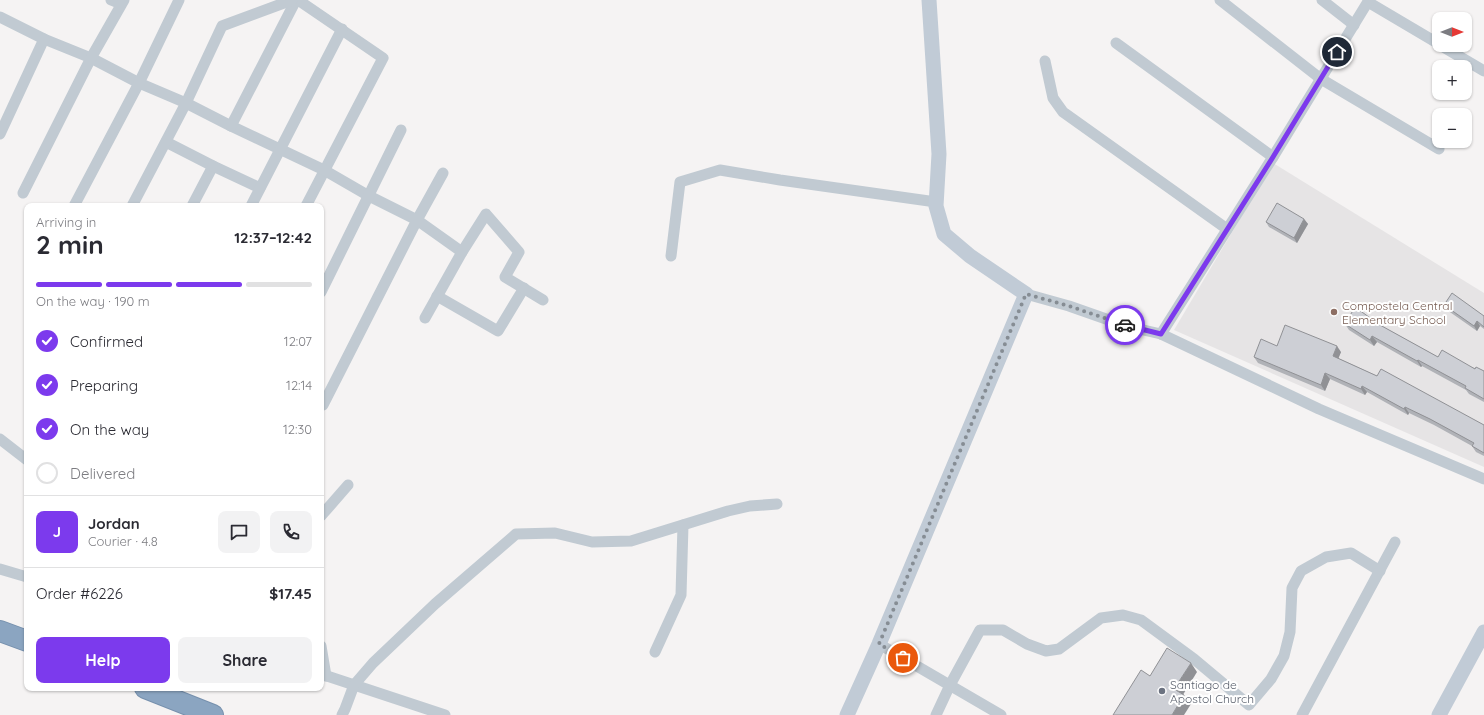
<!DOCTYPE html>
<html lang="en">
<head>
<meta charset="utf-8">
<style>
	:root { --surface:#fff; --page:#f2f2f3; --text:#2b2b33; --muted:#7c7c81; --line:#e1e1e2; --accent:#7c3aed }
	body { margin:0; font-family:Quicksand,sans-serif; background:var(--page); color:var(--text); height:100vh; display:flex; flex-direction:column; font-size:15px; white-space:nowrap }
	* { box-sizing:border-box; margin:0 }
	p { font-size:13px; color:var(--muted) }
	.icon { flex:none; width:22px; height:22px; fill:none; stroke:currentColor; stroke-width:2; stroke-linecap:round; stroke-linejoin:round }
	.map { position:relative; flex:1; overflow:hidden }
	.sheet { position:absolute; left:24px; top:203px; width:300px; height:488px; display:flex; flex-direction:column; background:var(--surface); border-radius:8px; box-shadow:0 1px 3px #0004 }
	.sheet>* { flex:none }
	.needle { width:26px; rotate:90deg }
	.fabs { position:absolute; left:1432px; top:12px; display:grid; gap:8px }
	.fabs a { display:grid; place-items:center; width:40px; height:40px; border-radius:8px; background:var(--surface); box-shadow:0 1px 3px #0004; font-size:20px }
	.pin { position:absolute; display:grid; place-items:center; width:34px; height:34px; color:#fff; margin:-17px; border:2px solid #fff; border-radius:50%; box-shadow:0 1px 4px #0007 }
	.courier { position:absolute; display:grid; place-items:center; width:40px; height:40px; margin:-20px; border:3px solid #7c3aed; border-radius:50%; background:#fff; color:#222; box-shadow:0 1px 5px #0007 }
	.head em { font-style:normal; font-weight:700 }
	.head div { display:flex; flex-direction:column-reverse }
	.head { display:flex; align-items:center; justify-content:space-between; height:68px; padding:0 12px }
	h1 { font-size:26px; font-weight:700; line-height:30px }
	.bar { display:grid; grid-template-columns:repeat(4,1fr); gap:6px 4px; align-content:center; height:48px; padding:0 12px }
	.bar i { height:5px; border-radius:3px; background:var(--line) }
	.bar .active { background:var(--accent) }
	.bar p { grid-column:span 4 }
	.line { display:flex; align-items:center; gap:10px; padding:0 12px; border-top:1px solid var(--line) }
	.line div { flex:1 }
	.round { display:grid; place-items:center; flex:none; width:42px; height:42px; border-radius:8px; background:var(--page) }
	ol { padding:0 12px; list-style:none }
	li { display:flex; align-items:center; gap:12px; height:44px }
	li p { margin-inline-start:auto }
	li .icon { padding:4px; border-radius:50%; background:var(--accent); color:#fff; stroke-width:4 }
	li:last-child { color:var(--muted) }
	li i { width:22px; height:22px; border:2px solid var(--line); border-radius:50% }
	.cta { display:flex; gap:8px; margin-top:auto; padding:8px 12px }
	.cta a { flex:1; height:46px; border-radius:8px; background:var(--accent); color:#fff; font-size:16px; font-weight:700; line-height:46px; text-align:center }
	.cta a+a { background:var(--page); color:var(--text) }
	.map>svg:first-child { display:block }
	.education { fill:#e6e4e5 }
	.lines { fill:none; stroke-linecap:round; stroke-linejoin:round }
	.highway-casing { stroke:#7690ad; stroke-width:22 }
	.street { stroke:#c1cad2; stroke-width:11 }
	.secondary { stroke:#c1cbd6; stroke-width:15 }
	.highway { stroke:#8ba5c1; stroke-width:20 }
	.wall { fill:#b0b2b7 }
	.shaded-wall { fill:#909195 }
	.building { fill:#cdcfd5; stroke:#909195 }
	.done { stroke:#868d94; stroke-width:4; stroke-dasharray:0 7.2 }
	.route { stroke:#7c3aed; stroke-width:5 }
	.education-dot { fill:#8d6e63; stroke:#fff; stroke-width:1.5 }
	.worship-dot { fill:#6b7280; stroke:#fff; stroke-width:1.5 }
	.labels { text-anchor:middle; dominant-baseline:central; stroke-width:4; stroke-linejoin:round; paint-order:stroke }
	.education-label { font-size:12px; fill:#785e54; stroke:#fff; text-anchor:start }
	.worship-label { font-size:12px; fill:#5b616d; stroke:#fff; text-anchor:start }
</style>
</head>
<body>
<div class="map">
<svg width="1484" height="715" viewBox="0 0 1484 715">
	<rect width="100%" height="100%" fill="#f5f3f3"/>
	<polygon class="education" points="1273,163 1484,293 1484,467 1174,330"/>
	<g class="lines">
		<g class="highway-casing">
			<g id="highway">
				<polyline points="0,631 27,641"/>
				<polyline points="145,688 213,715"/>
			</g>
		</g>
		<g class="street">
			<polyline points="111,0 121,4"/>
			<polyline points="298,0 383,58 306,206"/>
			<polyline points="1220,0 1321,79 1439,149"/>
			<polyline points="1322,0 1354,25"/>
			<polyline points="1368,2 1439,44"/>
			<polyline points="0,17 44,39 91,58 139,83 186,103 231,126 324,170 369,196 417,220 462,252"/>
			<polyline points="1116,43 1273,157"/>
			<polyline points="1440,45 1484,71"/>
			<polyline points="1045,61 1053,98 1063,112 1227,229"/>
			<polyline points="231,126 296,0"/>
			<polyline points="0,134 44,39"/>
			<polyline points="166,142 213,166 192,206"/>
			<polyline points="213,166 260,188"/>
			<polyline points="23,193 91,58 124,0"/>
			<polyline points="74,206 139,83 179,0"/>
			<polyline points="132,206 186,103 222,26 292,0"/>
			<polyline points="251,206 342,29"/>
			<polyline points="671,256 680,182 720,170 780,180 936,202"/>
			<polyline points="321,292 401,130"/>
			<polyline points="1026,294 1069,306 1126,326 1161,334 1319,409 1484,479"/>
			<polyline points="437,296 498,331 524,288"/>
			<polyline points="425,318 462,252 486,214 519,252 505,277 543,300"/>
			<polyline points="1161,334 1273,157 1369,0"/>
			<polyline points="323,405 417,220 443,173"/>
			<polyline points="0,439 27,460"/>
			<polyline points="321,516 348,485"/>
			<polyline points="0,569 27,577"/>
			<polyline points="879,644 1001,715"/>
			<polyline points="321,646 326,676"/>
			<polyline points="655,652 681,595 683,525"/>
			<polyline points="321,674 445,715"/>
			<polyline points="342,715 345,709 354,685 373,663 435,604 516,534 555,533 592,542 631,541 728,511 750,506 777,504"/>
			<polyline points="936,715 950,685 980,630 1003,630 1027,644 1046,651 1059,649 1101,618 1123,615 1141,620 1194,659 1249,705 1271,679 1284,656 1290,632 1292,588 1301,571 1326,557 1351,553 1380,571"/>
			<polyline points="1302,715 1395,542"/>
		</g>
		<g class="secondary">
			<polyline points="847,715 879,644 1026,294 970,256 944,234 936,206 939,154 929,0"/>
			<polyline points="1439,715 1484,632"/>
		</g>
		<use href="#highway" class="highway"/>
	</g>
	<g class="wall">
		<polygon points="1304,219 1308,224 1297,243 1269,227 1266,222"/>
		<polygon points="1444,305 1484,316 1484,329 1480,326 1477,331 1447,310"/>
		<polygon points="1345,324 1380,325 1438,357 1484,371 1484,402 1469,394 1466,390 1422,366 1421,367 1377,342 1374,346 1349,330"/>
		<polygon points="1277,346 1341,352 1338,358 1484,425 1484,456 1476,452 1472,446 1434,425 1409,413 1408,415 1367,392 1365,395 1330,379 1325,391 1258,363 1254,357"/>
	</g>
	<g class="shaded-wall">
		<polygon points="1304,219 1308,224 1297,243 1294,238"/>
		<polygon points="1477,321 1480,326 1477,331 1474,326"/>
		<polygon points="1372,336 1377,342 1374,346 1370,340"/>
		<polygon points="1337,346 1341,352 1337,362 1333,356"/>
		<polygon points="1418,360 1422,366 1421,367 1417,361"/>
		<polygon points="1325,373 1330,379 1325,391 1321,385"/>
		<polygon points="1362,386 1367,392 1365,395 1361,389"/>
		<polygon points="1405,407 1409,413 1408,415 1404,409"/>
		<polygon points="1191,663 1197,672 1181,698 1174,689"/>
		<polygon points="1184,695 1191,704 1184,715 1172,715"/>
	</g>
	<g class="building">
		<polygon points="1277,203 1304,219 1294,238 1266,222"/>
		<polygon points="1452,293 1484,316 1484,327 1477,321 1474,326 1444,305"/>
		<polygon points="1355,307 1380,325 1438,357 1442,350 1475,369 1476,367 1484,371 1484,399 1465,388 1466,386 1418,360 1417,361 1372,336 1370,340 1345,324"/>
		<polygon points="1285,325 1337,346 1333,356 1377,376 1381,369 1484,425 1484,453 1472,446 1474,443 1430,419 1405,407 1404,409 1362,386 1361,389 1325,373 1321,385 1254,357 1261,339 1277,346"/>
		<polygon points="1167,648 1191,663 1174,689 1184,695 1172,715 1113,715 1141,670 1150,676"/>
	</g>
	<g class="lines">
		<polyline class="done" points="903,658 879,644 1026,294 1069,306 1125,325"/>
		<polyline class="route" points="1125,325 1161,334 1273,157 1337,52"/>
	</g>
	<circle class="education-dot" cx="1334" cy="312" r="4"/>
	<circle class="worship-dot" cx="1162" cy="691" r="4"/>
	<g class="labels">
		<g class="education-label">
			<text x="1342" y="305">Compostela Central<tspan x="1342" dy="14">Elementary School</tspan></text>
		</g>
		<g class="worship-label">
			<text x="1170" y="684">Santiago de<tspan x="1170" dy="14">Apostol Church</tspan></text>
		</g>
	</g>
</svg>
<div class="fabs">
<a><svg class="needle" viewBox="-14 -14 28 28"><path d="M0-13l5 13h-10z" fill="#e53935"/><path d="M0 13l5-13h-10z" fill="#7c7c81"/></svg></a>
<a>+</a>
<a>−</a>
</div>
<div class="pin" style="left:903px;top:658px;background:#ea580c"><svg class="icon" aria-label="bag" viewBox="0 0 24 24"><path d="M5 8h14l-1 12H6zM9 8a3 3 0 0 1 6 0"/></svg></div>
<div class="pin" style="left:1337px;top:52px;background:#1f2937"><svg class="icon" aria-label="home" viewBox="0 0 24 24"><path d="M3 11l9-7 9 7M6 9v11h12V9"/></svg></div>
<div class="courier" style="left:1125px;top:325px"><svg class="icon" aria-label="car" viewBox="0 0 24 24"><path d="M5 17H2v-5l4-1 3-4h7l3 4 3 1v5h-3M9 17h6M6 11h13"/><circle cx="7" cy="17" r="2"/><circle cx="17" cy="17" r="2"/></svg></div>
<section class="sheet">
<div class="head"><div><h1>2 min</h1><p>Arriving in</p></div><em>12:37–12:42</em></div>
<div class="bar"><i class="active"></i><i class="active"></i><i class="active"></i><i></i><p>On the way · 190 m</p></div>
<ol>
<li><svg class="icon" aria-label="check" viewBox="0 0 24 24"><path d="M5 12l5 5 9-10"/></svg>Confirmed<p>12:07</p></li>
<li><svg class="icon" aria-label="check" viewBox="0 0 24 24"><path d="M5 12l5 5 9-10"/></svg>Preparing<p>12:14</p></li>
<li><svg class="icon" aria-label="check" viewBox="0 0 24 24"><path d="M5 12l5 5 9-10"/></svg>On the way<p>12:30</p></li>
<li><i></i>Delivered</li>
</ol>
<div class="line" style="height:72px"><b class="round" style="background:var(--accent);color:#fff">J</b><div><b>Jordan</b><p>Courier · 4.8</p></div><a class="round"><svg class="icon" aria-label="chat" viewBox="0 0 24 24"><path d="M4 5h16v11H9l-5 4z"/></svg></a><a class="round"><svg class="icon" aria-label="phone" viewBox="0 0 24 24"><path d="M5 4h4l2 5-3 2q2 4 5 5l2-3 5 2v4C11 20 4 13 5 4z"/></svg></a></div>
<div class="line" style="height:52px"><div>Order #6226</div><b>$17.45</b></div>
<div class="cta"><a>Help</a><a>Share</a></div>
</section>
</div>
</body>
</html>
